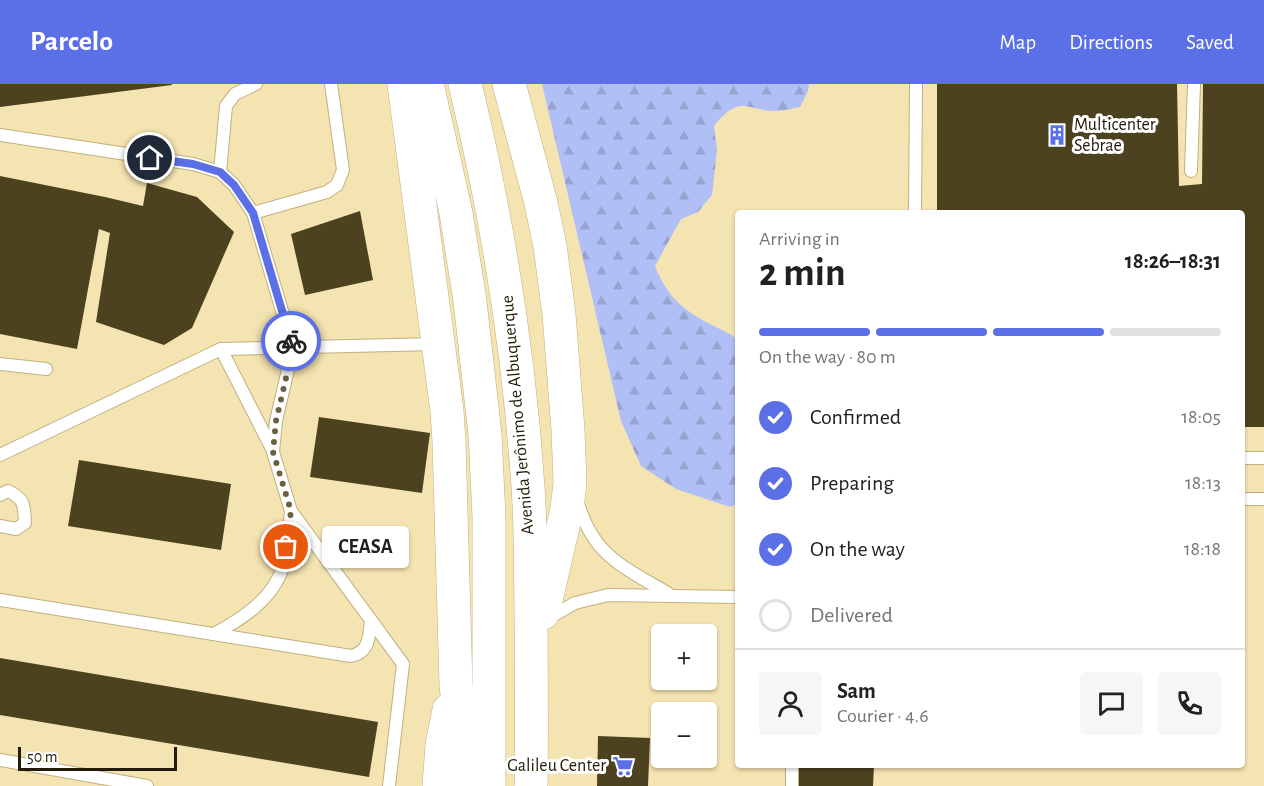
<!DOCTYPE html>
<html lang="en">
<head>
<meta charset="utf-8">
<style>
	:root { --surface:#fff; --page:#f6f6f6; --text:#202124; --muted:#757577; --line:#e0e0e0; --accent:#5b70e6 }
	body { margin:0; font-family:"Alegreya Sans",sans-serif; background:var(--page); color:var(--text); height:100vh; display:flex; flex-direction:column; font-size:22px; white-space:nowrap }
	* { box-sizing:border-box; margin:0 }
	p { font-size:20px; color:var(--muted) }
	.icon { flex:none; width:33px; height:33px; fill:none; stroke:currentColor; stroke-width:2; stroke-linecap:round; stroke-linejoin:round }
	.map { position:relative; flex:1; overflow:hidden }
	.drawer { position:absolute; left:735px; top:126px; width:510px; height:558px; display:flex; flex-direction:column; background:var(--surface); border-radius:6px; box-shadow:0 2px 4px #0004 }
	.drawer>* { flex:none }
	.fabs { position:absolute; left:651px; top:540px; display:grid; gap:12px }
	.fabs a { display:grid; place-items:center; width:66px; height:66px; border-radius:6px; background:var(--surface); box-shadow:0 2px 4px #0004; font-size:30px }
	.scale { position:absolute; left:18px; bottom:15px; width:159px; box-sizing:border-box; padding-left:6px; border:3px solid #211b07; border-top:0; font-size:16px; line-height:21px; white-space:nowrap; color:#211b07; -webkit-text-stroke:4px #fff; paint-order:stroke }
	.pin { position:absolute; display:grid; place-items:center; width:51px; height:51px; color:#fff; margin:-26px; border:3px solid #fff; border-radius:50%; box-shadow:0 2px 6px #0007 }
	.courier { position:absolute; display:grid; place-items:center; width:60px; height:60px; margin:-30px; border:4px solid #5b70e6; border-radius:50%; background:#fff; color:#222; box-shadow:0 2px 8px #0007 }
	.bubble { position:absolute; height:42px; border-radius:6px; background:var(--surface); box-shadow:0 2px 4px #0004; font-size:20px; font-weight:700; line-height:42px; text-align:center }
	.summary em { font-style:normal; font-weight:700 }
	.summary div { display:flex; flex-direction:column-reverse }
	.summary { display:flex; align-items:center; justify-content:space-between; height:102px; padding:0 24px }
	h1 { font-size:39px; font-weight:700; line-height:45px }
	.bar { display:grid; grid-template-columns:repeat(4,1fr); gap:9px 6px; align-content:center; height:72px; padding:0 24px }
	.bar i { height:8px; border-radius:4px; background:var(--line) }
	.bar .current { background:var(--accent) }
	.bar p { grid-column:span 4 }
	.line { display:flex; align-items:center; gap:15px; padding:0 24px; border-top:2px solid var(--line) }
	.line div { flex:1 }
	.round { display:grid; place-items:center; flex:none; width:63px; height:63px; border-radius:6px; background:var(--page) }
	ol { padding:0 24px; list-style:none }
	li { display:flex; align-items:center; gap:18px; height:66px }
	li p { margin-inline-start:auto }
	li .icon { padding:6px; border-radius:50%; background:var(--accent); color:#fff; stroke-width:4 }
	li:last-child { color:var(--muted) }
	li i { width:33px; height:33px; border:3px solid var(--line); border-radius:50% }
	header { display:flex; align-items:center; gap:36px; box-sizing:border-box; height:84px; padding:0 30px; background:var(--accent); color:#fff }
	header strong { font-size:28px }
	nav { display:flex; gap:33px; margin-inline-start:auto; font-size:21px }
	.map>svg:first-child { display:block }
	.forest { fill:url(#forest-firs) }
	.building { fill:#4d421f }
	.lines { fill:none; stroke-linecap:round; stroke-linejoin:round }
	.service-casing { stroke:#c0b07f; stroke-width:14 }
	.primary-casing { stroke:#c0b07f; stroke-width:34 }
	.service { stroke:#fff; stroke-width:12 }
	.primary { stroke:#fff; stroke-width:33 }
	.done { stroke:#6b6142; stroke-width:6; stroke-dasharray:0 10.8 }
	.route { stroke:#5b70e6; stroke-width:8 }
	.labels { text-anchor:middle; dominant-baseline:central; stroke-width:6; stroke-linejoin:round; paint-order:stroke }
	.poi-label { font-size:18px; fill:#211b07; stroke:#fff; text-anchor:start }
	.street-label { font-size:18px; fill:#211b07; stroke:#fff }
</style>
</head>
<body>
<header>
<strong>Parcelo</strong>
<nav><a>Map</a><a>Directions</a><a>Saved</a></nav>
</header>
<div class="map">
<svg width="1264" height="702" viewBox="0 0 1264 702">
	<defs>
		<pattern id="forest-firs" width="22" height="20" patternUnits="userSpaceOnUse" patternTransform="scale(1.5)"><rect width="22" height="20" fill="#b0bff6"/><path d="M5 1l3.5 6h-7zM16 11l3.5 6h-7z" fill="#97a4d1"/></pattern>
	</defs>
	<rect width="100%" height="100%" fill="#f4e4b1"/>
	<path class="forest" d="M542 0H809L808 7 800 23C793 24 784 27 777 27 745 27 741 9 714 42L717 66 712 111 698 128 681 135 655 182C667 213 684 227 714 242 723 247 731 249 738 257V419L730 423 676 405 641 382 621 337Z"/>
	<g class="building">
		<polygon points="0,0 172,0 172,1 0,23"/>
		<polygon points="937,0 1177,0 1179,102 1202,100 1203,0 1264,0 1264,343 1242,343 1242,129 937,129"/>
		<polygon points="0,92 105,113 143,122 147,99 197,113 234,148 192,244 164,261 96,238 110,149 99,145 77,265 0,250"/>
		<polygon points="360,127 373,196 305,211 291,150"/>
		<polygon points="319,333 430,349 422,409 310,393"/>
		<polygon points="79,376 231,400 221,466 68,442"/>
		<polygon points="0,574 378,638 369,693 0,631"/>
		<polygon points="598,652 650,654 648,702 597,702"/>
		<polygon points="798,681 874,681 873,702 798,702"/>
	</g>
	<g class="lines">
		<g class="service-casing">
			<g id="service">
				<polyline points="0,51 193,80 220,88 234,101 253,129 293,264 276,337 273,368 291,427 403,580 389,702"/>
				<polyline points="1191,87 1194,0"/>
				<polyline points="220,88 226,22 235,10 256,0"/>
				<polyline points="253,129 327,108 337,101 343,86 331,0"/>
				<polyline points="915,129 916,0"/>
				<polyline points="221,265 273,367"/>
				<polyline points="0,280 46,285"/>
				<polyline points="0,371 221,265 436,260"/>
				<polyline points="1242,374 1264,374"/>
				<path d="M0 411 8 407C25 415 24 421 25 439L16 445 0 442"/>
				<polyline points="1242,415 1264,415"/>
				<path d="M577 417C581 428 585 441 592 451 608 479 643 494 669 510"/>
				<path d="M0 516 351 572C370 568 369 552 371 536"/>
				<polyline points="547,535 575,519 608,511 738,513"/>
				<path d="M214 550C242 535 273 515 283 483 288 465 289 445 291 427"/>
				<polyline points="0,676 147,702"/>
				<polyline points="792,702 792,681"/>
			</g>
		</g>
		<g class="primary-casing">
			<g id="primary">
				<polyline points="404,0 447,327 449,358 456,601 468,702"/>
				<polyline points="427,0 456,129 470,217 485,351 489,433 489,702"/>
				<path d="M465 0C497 132 519 267 528 403 531 442 530 481 531 521 531 581 532 642 531 702"/>
				<polyline points="509,0 541,119 550,162 559,230 568,346 570,399 567,425 543,529"/>
				<polyline points="439,702 442,661 449,626"/>
			</g>
		</g>
		<use href="#service" class="service"/>
		<use href="#primary" class="primary"/>
	</g>
	<g class="lines">
		<polyline class="done" points="286,463 291,427 273,368 276,337 293,264 291,257"/>
		<polyline class="route" points="150,74 193,80 220,88 234,101 253,129 291,257"/>
	</g>
	<defs>
		<g id="building-bare" transform="scale(1.62)"><path d="M-4-6H4V6H1V3H-1V6H-4ZM-2.5-4.3h1.7v1.8h-1.7ZM.8-4.3h1.7v1.8H.8ZM-2.5-1h1.7V.8h-1.7ZM.8-1h1.7V.8H.8Z" fill="#5b70e6" stroke="#fff" stroke-width="2.5" paint-order="stroke"/></g>
		<g id="supermarket-bare" transform="scale(1.62)"><path d="M-6-5.5h2.5l.6 2H6L4.5 2H-2.5L-4.4-4H-6ZM-1.5 3.2a1.3 1.3 0 1 0 .1 0ZM3 3.2a1.3 1.3 0 1 0 .1 0Z" fill="#5b70e6" stroke="#fff" stroke-width="2.5" paint-order="stroke"/></g>
	</defs>
	<g fill-rule="evenodd">
		<use href="#building-bare" x="1057" y="51"/>
		<use href="#supermarket-bare" x="623" y="682"/>
	</g>
	<g class="labels">
		<g class="poi-label">
			<text x="1074" y="41">Multicenter<tspan x="1074" dy="21">Sebrae</tspan></text>
			<text x="606" y="682" text-anchor="end">Galileu Center</text>
		</g>
		<g class="street-label">
			<text transform="translate(518 331) rotate(-95)">Avenida Jerônimo de Albuquerque</text>
		</g>
	</g>
</svg>
<div class="fabs">
<a>+</a>
<a>−</a>
</div>
<div class="scale">50 m</div>
<div class="pin" style="left:286px;top:463px;background:#ea580c"><svg class="icon" aria-label="bag" viewBox="0 0 24 24"><path d="M5 8h14l-1 12H6zM9 8a3 3 0 0 1 6 0"/></svg></div>
<div class="pin" style="left:150px;top:74px;background:#1f2937"><svg class="icon" aria-label="home" viewBox="0 0 24 24"><path d="M3 11l9-7 9 7M6 9v11h12V9"/></svg></div>
<div class="courier" style="left:291px;top:257px"><svg class="icon" aria-label="bike" viewBox="0 0 24 24"><circle cx="6" cy="16" r="4"/><circle cx="18" cy="16" r="4"/><path d="M6 16l4-8h5l3 8M10 8l3 8H6M13 5h3"/></svg></div>
<div class="bubble" style="left:322px;top:442px;width:87px">CEASA</div>
<section class="drawer">
<div class="summary"><div><h1>2 min</h1><p>Arriving in</p></div><em>18:26–18:31</em></div>
<div class="bar"><i class="current"></i><i class="current"></i><i class="current"></i><i></i><p>On the way · 80 m</p></div>
<ol>
<li><svg class="icon" aria-label="check" viewBox="0 0 24 24"><path d="M5 12l5 5 9-10"/></svg>Confirmed<p>18:05</p></li>
<li><svg class="icon" aria-label="check" viewBox="0 0 24 24"><path d="M5 12l5 5 9-10"/></svg>Preparing<p>18:13</p></li>
<li><svg class="icon" aria-label="check" viewBox="0 0 24 24"><path d="M5 12l5 5 9-10"/></svg>On the way<p>18:18</p></li>
<li><i></i>Delivered</li>
</ol>
<div class="line" style="height:108px"><a class="round"><svg class="icon" aria-label="person" viewBox="0 0 24 24"><circle cx="12" cy="8" r="4"/><path d="M4 21q1-7 8-7t8 7"/></svg></a><div><b>Sam</b><p>Courier · 4.6</p></div><a class="round"><svg class="icon" aria-label="chat" viewBox="0 0 24 24"><path d="M4 5h16v11H9l-5 4z"/></svg></a><a class="round"><svg class="icon" aria-label="phone" viewBox="0 0 24 24"><path d="M5 4h4l2 5-3 2q2 4 5 5l2-3 5 2v4C11 20 4 13 5 4z"/></svg></a></div>
</section>
</div>
</body>
</html>
